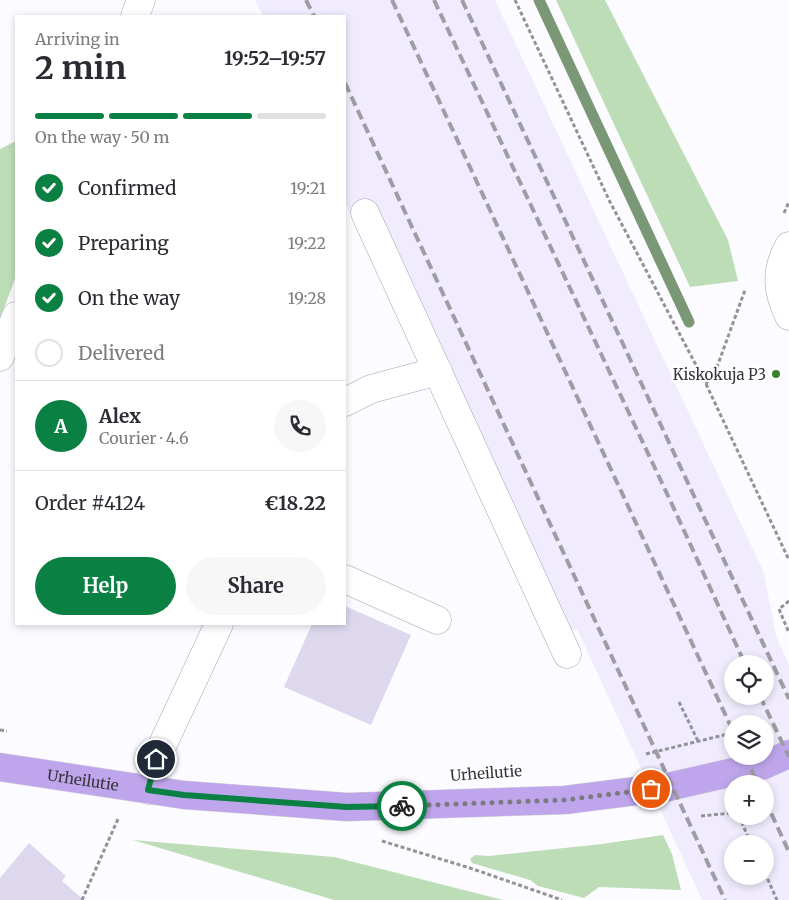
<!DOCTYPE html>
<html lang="en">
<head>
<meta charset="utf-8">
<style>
	:root { --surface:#fff; --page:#f7f7f7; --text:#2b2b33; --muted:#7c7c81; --line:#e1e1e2; --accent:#0b8043 }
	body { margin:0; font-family:Merriweather,serif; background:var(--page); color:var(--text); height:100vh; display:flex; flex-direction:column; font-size:19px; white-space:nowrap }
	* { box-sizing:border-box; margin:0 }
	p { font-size:16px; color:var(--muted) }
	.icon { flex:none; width:28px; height:28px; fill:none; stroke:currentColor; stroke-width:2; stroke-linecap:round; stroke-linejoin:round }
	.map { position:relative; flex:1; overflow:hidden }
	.panel { position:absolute; left:15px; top:15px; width:331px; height:610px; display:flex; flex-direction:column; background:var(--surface); border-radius:0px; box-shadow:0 2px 8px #0003 }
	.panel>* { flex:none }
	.tools { position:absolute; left:724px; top:655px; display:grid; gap:10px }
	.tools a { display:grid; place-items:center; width:50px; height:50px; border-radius:50%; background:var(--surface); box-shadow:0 2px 8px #0003; font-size:25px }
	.pin { position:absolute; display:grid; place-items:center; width:42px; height:42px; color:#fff; margin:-21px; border:2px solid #fff; border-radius:50%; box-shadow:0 1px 5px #0007 }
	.courier { position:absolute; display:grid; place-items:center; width:50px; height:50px; margin:-25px; border:4px solid #0b8043; border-radius:50%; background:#fff; color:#222; box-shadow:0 1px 6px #0007 }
	.overview em { font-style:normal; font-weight:700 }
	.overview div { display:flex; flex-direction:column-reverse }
	.overview { display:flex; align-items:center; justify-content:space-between; height:85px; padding:0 20px }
	h1 { font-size:32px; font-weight:700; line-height:38px }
	.bar { display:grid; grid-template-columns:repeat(4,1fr); gap:8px 5px; align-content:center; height:60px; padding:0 20px }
	.bar i { height:6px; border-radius:4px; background:var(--line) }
	.bar .on { background:var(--accent) }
	.bar p { grid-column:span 4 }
	.line { display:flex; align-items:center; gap:12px; padding:0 20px; border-top:1px solid var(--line) }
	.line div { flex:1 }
	.round { display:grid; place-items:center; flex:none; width:52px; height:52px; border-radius:26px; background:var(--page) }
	ol { padding:0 20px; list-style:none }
	li { display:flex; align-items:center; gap:15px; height:55px }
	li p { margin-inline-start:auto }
	li .icon { padding:5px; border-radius:50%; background:var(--accent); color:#fff; stroke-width:4 }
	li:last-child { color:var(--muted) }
	li i { width:28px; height:28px; border:2px solid var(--line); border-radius:50% }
	.primary-button { display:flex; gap:10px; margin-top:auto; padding:10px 20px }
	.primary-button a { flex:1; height:58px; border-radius:30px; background:var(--accent); color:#fff; font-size:20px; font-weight:700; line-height:58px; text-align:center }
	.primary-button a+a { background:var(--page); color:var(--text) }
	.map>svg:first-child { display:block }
	.built { fill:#f0ecfd; fill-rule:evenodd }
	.green { fill:#bdddb6 }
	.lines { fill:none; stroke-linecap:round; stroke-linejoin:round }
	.stream { stroke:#7a9876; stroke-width:11 }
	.building { fill:#ddd8ed }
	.minor-casing { stroke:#a7a2b6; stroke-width:29 }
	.major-casing { stroke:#d7d7d8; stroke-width:29 }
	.path { stroke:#939298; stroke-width:3; stroke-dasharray:4 2.5; stroke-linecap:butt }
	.minor { stroke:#fff; stroke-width:28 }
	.major { stroke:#bfa6ec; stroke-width:28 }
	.rail { stroke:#9f9da3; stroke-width:4; stroke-dasharray:10 5; stroke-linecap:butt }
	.done { stroke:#7c7a81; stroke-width:5; stroke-dasharray:0 9 }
	.route { stroke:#0b8043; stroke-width:6 }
	.poi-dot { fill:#388127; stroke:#fff; stroke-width:2 }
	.labels { text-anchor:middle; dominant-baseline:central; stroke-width:4; stroke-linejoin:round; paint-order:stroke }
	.poi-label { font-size:15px; fill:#37353d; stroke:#fff; text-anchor:end }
	.street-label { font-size:15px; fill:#37353d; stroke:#fff }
</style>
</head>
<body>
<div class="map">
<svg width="789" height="900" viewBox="0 0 789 900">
	<rect width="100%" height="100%" fill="#fcfbff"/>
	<path class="built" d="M255 0H495L764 573 776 636 789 665V900H702L577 629 572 630 372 205 351 215 345 202V16H263ZM732 664H765V696H732ZM732 724H765V756H732ZM732 784H765V816H732ZM732 844H765V876H732Z"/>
	<g class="green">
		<polygon points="556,0 605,0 728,240 738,281 690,287"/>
		<polygon points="16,141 16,276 0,319 0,149"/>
		<polygon points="663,835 672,854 681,890 599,887 584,898 538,886 530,880 472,863 470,859 475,855 489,856 602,844"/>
		<polygon points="133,840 334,857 503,900 334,900"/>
	</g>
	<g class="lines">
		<polyline class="stream" points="539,0 689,322"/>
	</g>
	<g class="building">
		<polygon points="345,606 411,635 371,725 284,687 312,624 345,624"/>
		<polygon points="29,843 66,876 62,881 84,900 0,900 0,878"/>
	</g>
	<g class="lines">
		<g class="minor-casing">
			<g id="minor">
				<polyline points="135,16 141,0"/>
				<polyline points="365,213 567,654"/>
				<path d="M789 246C775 271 777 291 789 316"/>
				<polyline points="0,357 16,316"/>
				<polyline points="345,402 371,389 438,371"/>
				<polyline points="345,579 437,620"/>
				<polyline points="149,790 156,759 219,624"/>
			</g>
		</g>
		<g class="major-casing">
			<g id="major">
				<path id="s1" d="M0 767 184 795 347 807 565 800 668 787 764 765 789 754"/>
			</g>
		</g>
		<g class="path">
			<polyline points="515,0 610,202 706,384 789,560"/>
			<polyline points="784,213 789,202"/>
			<polyline points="706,384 717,367 745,290"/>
			<polyline points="789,601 779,609 789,633"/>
			<polyline points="679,702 698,741"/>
			<polyline points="0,730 7,731"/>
			<polyline points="646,754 732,733"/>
			<polyline points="701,816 732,813"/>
			<polyline points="739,816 751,844"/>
			<polyline points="382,841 473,869 562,900"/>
			<polyline points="765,873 777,900"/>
			<polyline points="82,900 118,819"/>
		</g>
		<use href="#minor" class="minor"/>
		<use href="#major" class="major"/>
		<g class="rail">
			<polyline points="306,0 314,16"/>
			<polyline points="392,0 732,729"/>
			<polyline points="434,0 670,500 745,664"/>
			<polyline points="462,0 789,699"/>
			<polyline points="345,83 725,900"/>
			<polyline points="760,696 789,757"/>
			<polyline points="745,756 758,784"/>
			<polyline points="765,800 789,852"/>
		</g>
	</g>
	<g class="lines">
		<polyline class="done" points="402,806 565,800 651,789"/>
		<polyline class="route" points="156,759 148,790 184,795 347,807 402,806"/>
	</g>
	<circle class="poi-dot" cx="776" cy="374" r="5"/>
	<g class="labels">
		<g class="poi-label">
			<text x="766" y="374">Kiskokuja P3</text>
		</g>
		<g class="street-label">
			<text transform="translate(486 773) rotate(-4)">Urheilutie</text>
			<text stroke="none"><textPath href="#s1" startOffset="84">Urheilutie</textPath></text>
		</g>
	</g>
</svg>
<div class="tools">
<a><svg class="icon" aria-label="locate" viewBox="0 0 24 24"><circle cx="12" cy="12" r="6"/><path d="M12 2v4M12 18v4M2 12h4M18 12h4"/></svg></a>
<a><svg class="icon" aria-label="layers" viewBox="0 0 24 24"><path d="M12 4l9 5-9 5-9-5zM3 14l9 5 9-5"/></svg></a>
<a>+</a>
<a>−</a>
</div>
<div class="pin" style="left:651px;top:789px;background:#ea580c"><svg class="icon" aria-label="bag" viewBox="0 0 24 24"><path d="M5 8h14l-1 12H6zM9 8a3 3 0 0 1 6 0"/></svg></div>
<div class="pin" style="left:156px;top:759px;background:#1f2937"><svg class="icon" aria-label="home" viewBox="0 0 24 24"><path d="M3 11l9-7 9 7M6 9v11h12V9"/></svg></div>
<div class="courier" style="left:402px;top:806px"><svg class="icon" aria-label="bike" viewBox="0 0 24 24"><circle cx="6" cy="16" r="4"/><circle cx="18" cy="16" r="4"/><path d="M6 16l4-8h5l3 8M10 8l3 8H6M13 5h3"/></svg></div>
<section class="panel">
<div class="overview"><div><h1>2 min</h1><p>Arriving in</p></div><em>19:52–19:57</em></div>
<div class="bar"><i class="on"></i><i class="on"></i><i class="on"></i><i></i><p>On the way · 50 m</p></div>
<ol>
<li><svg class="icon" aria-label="check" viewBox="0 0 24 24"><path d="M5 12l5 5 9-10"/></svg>Confirmed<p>19:21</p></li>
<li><svg class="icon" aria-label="check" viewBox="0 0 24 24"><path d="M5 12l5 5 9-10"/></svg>Preparing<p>19:22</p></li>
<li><svg class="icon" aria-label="check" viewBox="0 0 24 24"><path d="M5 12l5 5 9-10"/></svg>On the way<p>19:28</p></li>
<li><i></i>Delivered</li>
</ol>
<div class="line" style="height:90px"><b class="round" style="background:var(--accent);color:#fff">A</b><div><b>Alex</b><p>Courier · 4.6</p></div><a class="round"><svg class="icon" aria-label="phone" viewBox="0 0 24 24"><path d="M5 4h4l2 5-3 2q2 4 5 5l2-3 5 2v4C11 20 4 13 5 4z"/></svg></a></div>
<div class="line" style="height:65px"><div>Order #4124</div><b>€18.22</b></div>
<div class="primary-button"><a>Help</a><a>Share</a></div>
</section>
</div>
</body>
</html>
